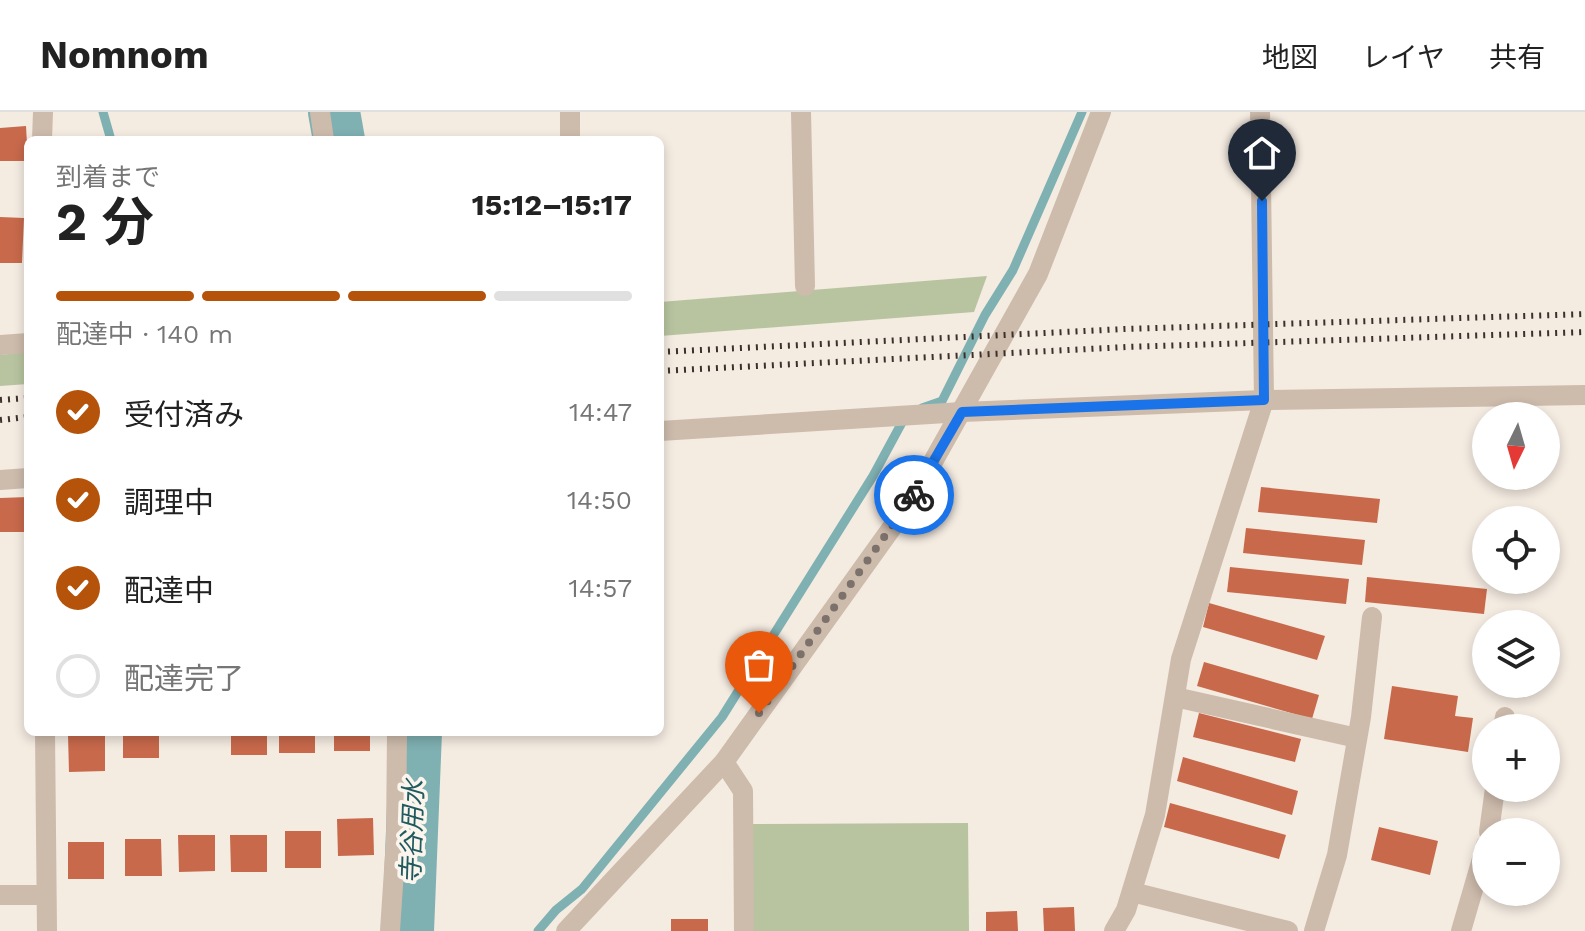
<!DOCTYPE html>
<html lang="ja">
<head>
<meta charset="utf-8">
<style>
	:root { --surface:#fff; --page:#f6f6f6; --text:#222; --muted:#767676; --line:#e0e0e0; --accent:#b45309 }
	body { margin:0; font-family:"Work Sans","Noto Sans JP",sans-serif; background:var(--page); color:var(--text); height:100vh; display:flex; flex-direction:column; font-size:30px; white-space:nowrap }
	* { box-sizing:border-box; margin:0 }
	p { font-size:26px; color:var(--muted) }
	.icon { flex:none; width:44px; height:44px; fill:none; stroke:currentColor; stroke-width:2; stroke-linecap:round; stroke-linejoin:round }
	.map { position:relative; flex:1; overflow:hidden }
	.panel { position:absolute; left:24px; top:24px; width:640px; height:600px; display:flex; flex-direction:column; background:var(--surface); border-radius:12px; box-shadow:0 4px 12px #0003 }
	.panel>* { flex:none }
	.needle { width:52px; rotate:185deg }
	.tools { position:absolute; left:1472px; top:290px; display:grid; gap:16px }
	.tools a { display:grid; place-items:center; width:88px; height:88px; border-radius:50%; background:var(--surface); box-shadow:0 4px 12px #0003; font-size:40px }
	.pin { position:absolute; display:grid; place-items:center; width:68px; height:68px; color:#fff; margin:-82px -34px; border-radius:50% 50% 50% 0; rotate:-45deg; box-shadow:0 0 8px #0007 }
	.pin .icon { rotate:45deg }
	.courier { position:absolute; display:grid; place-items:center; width:80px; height:80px; margin:-40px; border:6px solid #1a73e8; border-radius:50%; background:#fff; color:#222; box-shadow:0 2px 10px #0007 }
	.headline em { font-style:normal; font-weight:700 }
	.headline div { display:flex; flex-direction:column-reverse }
	.headline { display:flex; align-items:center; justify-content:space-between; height:136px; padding:0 32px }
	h1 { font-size:52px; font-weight:700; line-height:60px }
	.bar { display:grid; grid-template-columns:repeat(4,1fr); gap:12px 8px; align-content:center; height:96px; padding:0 32px }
	.bar i { height:10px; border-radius:6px; background:var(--line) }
	.bar .active { background:var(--accent) }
	.bar p { grid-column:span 4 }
	ol { padding:0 32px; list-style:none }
	li { display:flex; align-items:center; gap:24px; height:88px }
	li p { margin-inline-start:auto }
	li .icon { padding:8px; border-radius:50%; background:var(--accent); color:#fff; stroke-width:4 }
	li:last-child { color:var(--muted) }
	li i { width:44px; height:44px; border:4px solid var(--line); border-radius:50% }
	header { display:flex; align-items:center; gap:48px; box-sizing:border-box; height:112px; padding:0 40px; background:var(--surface); border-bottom:2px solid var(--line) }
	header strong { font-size:38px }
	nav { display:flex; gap:44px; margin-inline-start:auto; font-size:28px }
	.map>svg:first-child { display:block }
	.green { fill:#b8c4a0 }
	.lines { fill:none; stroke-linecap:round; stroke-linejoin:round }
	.stream { stroke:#7fb0b2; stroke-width:9 }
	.river { stroke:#7fb0b2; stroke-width:52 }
	.building { fill:#c8694b }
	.minor { stroke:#cdbbac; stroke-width:20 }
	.rail { stroke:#3b302b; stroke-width:6; stroke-dasharray:2 6; stroke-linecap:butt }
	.done { stroke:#7c716b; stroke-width:8; stroke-dasharray:0 14.4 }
	.route { stroke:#1a73e8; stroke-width:10 }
	.labels { text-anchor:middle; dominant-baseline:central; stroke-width:7; stroke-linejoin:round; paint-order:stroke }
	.water-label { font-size:26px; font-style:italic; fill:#1f5a5e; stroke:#fbf5ee }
</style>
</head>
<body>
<header>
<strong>Nomnom</strong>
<nav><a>地図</a><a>レイヤ</a><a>共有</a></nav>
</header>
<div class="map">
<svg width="1585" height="819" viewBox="0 0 1585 819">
	<rect width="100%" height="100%" fill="#f4ebe1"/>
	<g class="green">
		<polygon points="987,164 974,200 660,224 660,190"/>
		<polygon points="28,240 28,272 0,274 0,243"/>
		<polygon points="968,711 969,819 744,819 744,712"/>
	</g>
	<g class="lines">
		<g class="stream">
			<polyline points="103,0 111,28"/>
			<polyline points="922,296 942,289 985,203 1013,158 1082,0"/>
			<polyline points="538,819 556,798 582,777 722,605 873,364 906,303"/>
		</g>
		<g class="river">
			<polyline points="334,0 339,28"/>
			<polyline points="408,819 416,620"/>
		</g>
	</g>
	<g class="building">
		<polygon points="26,14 28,49 0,49 0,16"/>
		<polygon points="0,105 24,106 22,151 0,151"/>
		<polygon points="1261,375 1380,387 1377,411 1258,400"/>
		<polygon points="28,385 28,420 0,420 0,386"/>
		<polygon points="1246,416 1365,428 1362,453 1243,441"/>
		<polygon points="1230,455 1349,467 1346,492 1227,480"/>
		<polygon points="1367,465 1487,477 1484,502 1365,490"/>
		<polygon points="1209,491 1325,524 1317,548 1203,515"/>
		<polygon points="1204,550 1319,583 1312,607 1197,574"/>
		<polygon points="1392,574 1458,584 1455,604 1473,606 1468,640 1384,627"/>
		<polygon points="1199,601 1301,627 1295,650 1193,625"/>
		<rect x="123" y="620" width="36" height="26"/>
		<rect x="231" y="620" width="36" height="23"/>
		<rect x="279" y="620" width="36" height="21"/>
		<rect x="334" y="620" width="36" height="19"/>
		<polygon points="105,622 105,659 69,660 68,623"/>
		<polygon points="1183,645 1298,679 1292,703 1177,669"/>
		<polygon points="1170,691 1286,723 1279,747 1164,715"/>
		<polygon points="373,706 374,743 338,744 337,707"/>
		<polygon points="1379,715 1438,729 1430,763 1371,748"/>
		<rect x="285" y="719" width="36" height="37"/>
		<polygon points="178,723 215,723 215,759 179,760"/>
		<polygon points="230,723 267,723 267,760 231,760"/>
		<polygon points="125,727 161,727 162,764 125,764"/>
		<rect x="68" y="730" width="36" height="37"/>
		<polygon points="1074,795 1075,819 1044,819 1043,796"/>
		<polygon points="1017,799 1018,819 986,819 986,800"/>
		<rect x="671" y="807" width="37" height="12"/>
	</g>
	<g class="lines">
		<g class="minor">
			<polyline points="320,0 324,28"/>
			<polyline points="570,0 570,28"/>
			<polyline points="801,0 805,174"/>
			<polyline points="42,28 43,0"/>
			<polyline points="0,233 28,231"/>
			<polyline points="660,319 962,300 1264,288 1585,283"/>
			<polyline points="0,368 28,366"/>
			<polyline points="1175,585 1357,626"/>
			<polyline points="1503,616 1505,605"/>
			<polyline points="45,620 47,819"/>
			<polyline points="724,650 743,679 744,819"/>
			<polyline points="1489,720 1495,676"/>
			<polyline points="1132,780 1288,819"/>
			<polyline points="0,783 45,783"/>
			<polyline points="390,819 396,728 397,620"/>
			<polyline points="566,819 724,650 911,389 1038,162 1101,0"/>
			<polyline points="1114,819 1126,798 1155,703 1181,547 1264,288 1260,0"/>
			<polyline points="1314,819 1337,743 1361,605 1372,505"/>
			<polyline points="1461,819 1486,733"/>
		</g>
		<g class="rail">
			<polyline points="660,240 1125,217 1585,202"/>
			<polyline points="660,259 1127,235 1585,220"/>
			<polyline points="0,288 28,286"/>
			<polyline points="0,308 28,305"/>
		</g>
	</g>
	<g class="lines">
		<polyline class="done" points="759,601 914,383"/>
		<polyline class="route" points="914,383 962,300 1264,288 1262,89"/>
	</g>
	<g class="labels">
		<g class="water-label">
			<text transform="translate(412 720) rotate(-88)">寺谷用水</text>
		</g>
	</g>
</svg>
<div class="tools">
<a><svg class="needle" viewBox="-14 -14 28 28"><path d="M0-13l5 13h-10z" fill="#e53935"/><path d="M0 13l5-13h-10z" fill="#767676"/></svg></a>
<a><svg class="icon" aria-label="locate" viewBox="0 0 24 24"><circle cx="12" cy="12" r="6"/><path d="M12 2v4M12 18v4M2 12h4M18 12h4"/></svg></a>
<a><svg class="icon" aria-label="layers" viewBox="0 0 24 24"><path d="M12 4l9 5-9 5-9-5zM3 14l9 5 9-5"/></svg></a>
<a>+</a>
<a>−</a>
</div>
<div class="pin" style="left:759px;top:601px;background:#ea580c"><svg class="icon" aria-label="bag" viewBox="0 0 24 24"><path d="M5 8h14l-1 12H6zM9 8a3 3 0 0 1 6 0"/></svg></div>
<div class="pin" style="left:1262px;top:89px;background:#1f2937"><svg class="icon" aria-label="home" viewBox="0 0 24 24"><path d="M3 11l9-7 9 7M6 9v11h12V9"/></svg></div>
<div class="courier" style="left:914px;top:383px"><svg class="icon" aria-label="bike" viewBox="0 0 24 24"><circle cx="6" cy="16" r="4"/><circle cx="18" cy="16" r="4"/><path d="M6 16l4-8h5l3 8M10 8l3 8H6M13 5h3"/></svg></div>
<section class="panel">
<div class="headline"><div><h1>2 分</h1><p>到着まで</p></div><em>15:12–15:17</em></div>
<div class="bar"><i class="active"></i><i class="active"></i><i class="active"></i><i></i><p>配達中 · 140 m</p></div>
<ol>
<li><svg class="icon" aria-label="check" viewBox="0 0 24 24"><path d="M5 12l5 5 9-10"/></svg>受付済み<p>14:47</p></li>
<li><svg class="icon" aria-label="check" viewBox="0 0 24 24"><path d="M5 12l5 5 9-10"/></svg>調理中<p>14:50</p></li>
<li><svg class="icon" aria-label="check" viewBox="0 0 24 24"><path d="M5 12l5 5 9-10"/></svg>配達中<p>14:57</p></li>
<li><i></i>配達完了</li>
</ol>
</section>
</div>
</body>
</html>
